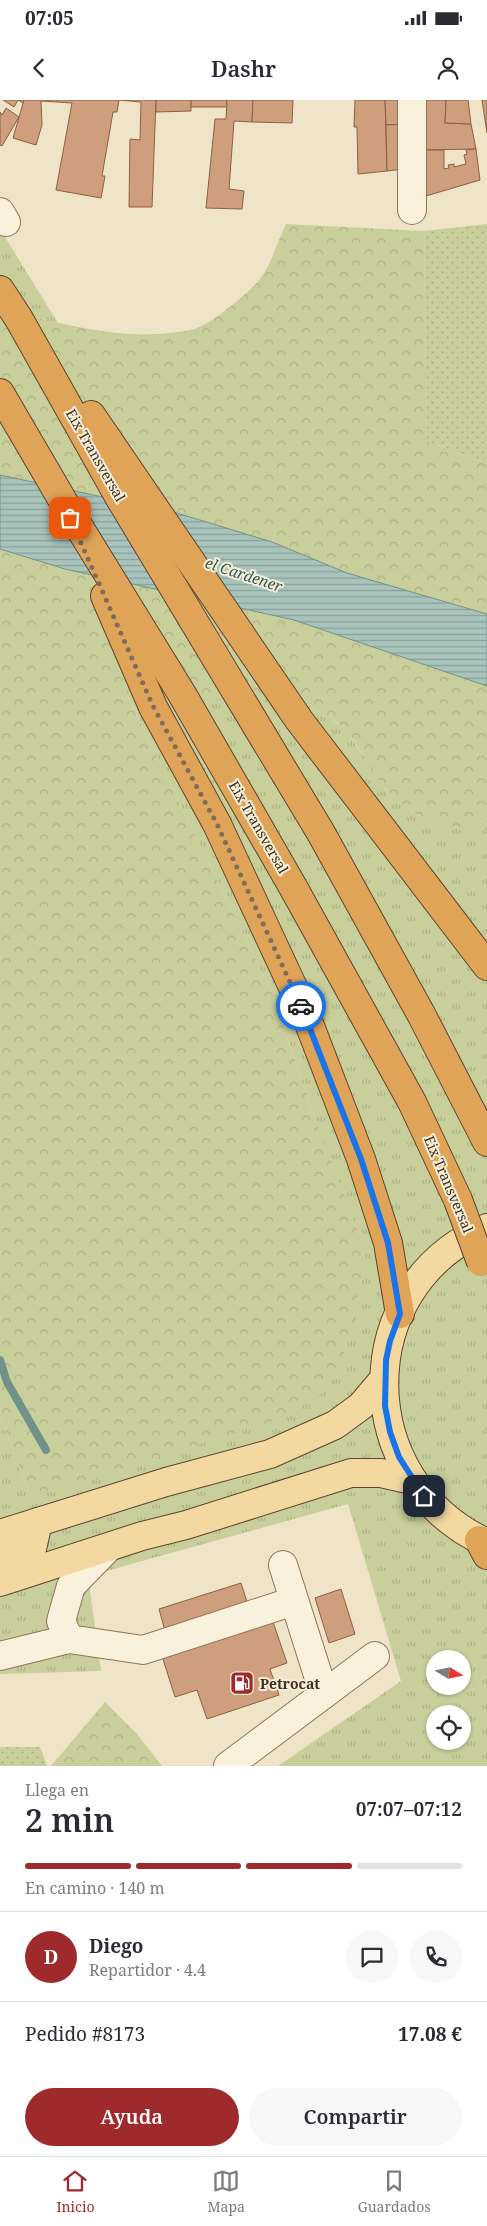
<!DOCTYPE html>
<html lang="es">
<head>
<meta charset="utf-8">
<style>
	:root { --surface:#fff; --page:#f7f7f7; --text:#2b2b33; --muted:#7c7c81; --line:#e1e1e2; --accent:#9e2a2b }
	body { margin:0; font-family:"Noto Serif",serif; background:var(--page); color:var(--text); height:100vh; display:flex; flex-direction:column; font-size:19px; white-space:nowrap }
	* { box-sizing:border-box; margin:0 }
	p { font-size:16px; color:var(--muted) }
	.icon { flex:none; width:28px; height:28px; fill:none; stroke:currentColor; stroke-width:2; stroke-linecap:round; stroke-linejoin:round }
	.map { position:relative; height:1666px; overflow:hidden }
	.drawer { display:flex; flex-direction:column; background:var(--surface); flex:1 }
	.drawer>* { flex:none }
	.needle { width:32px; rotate:100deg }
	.buttons { position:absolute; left:426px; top:1550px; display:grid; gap:10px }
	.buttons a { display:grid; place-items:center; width:45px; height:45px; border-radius:50%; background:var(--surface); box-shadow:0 1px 4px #0004; font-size:25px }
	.pin { position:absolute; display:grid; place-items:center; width:42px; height:42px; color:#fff; margin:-21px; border-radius:10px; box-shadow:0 2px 8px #0006 }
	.courier { position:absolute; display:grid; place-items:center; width:50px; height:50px; margin:-25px; border:4px solid #1a73e8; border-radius:50%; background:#fff; color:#222; box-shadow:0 1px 6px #0007 }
	.summary em { font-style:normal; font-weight:600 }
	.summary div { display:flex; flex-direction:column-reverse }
	.summary { display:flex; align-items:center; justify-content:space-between; height:85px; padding:0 25px }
	h1 { font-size:32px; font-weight:600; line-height:38px }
	.bar { display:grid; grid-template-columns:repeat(4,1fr); gap:8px 5px; align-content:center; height:60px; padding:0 25px }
	.bar i { height:6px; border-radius:4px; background:var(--line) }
	.bar .on { background:var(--accent) }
	.bar p { grid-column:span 4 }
	.line { display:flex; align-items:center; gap:12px; padding:0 25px; border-top:1px solid var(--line) }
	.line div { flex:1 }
	.round { display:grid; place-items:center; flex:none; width:52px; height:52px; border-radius:26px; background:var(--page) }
	.button { display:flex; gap:10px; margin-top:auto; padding:10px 25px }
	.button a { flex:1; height:58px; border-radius:30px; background:var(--accent); color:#fff; font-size:20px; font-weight:600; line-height:58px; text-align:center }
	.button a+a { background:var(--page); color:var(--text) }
	.status { display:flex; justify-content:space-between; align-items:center; height:35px; padding:0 25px; background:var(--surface); direction:ltr }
	.status svg { height:14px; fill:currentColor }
	header { display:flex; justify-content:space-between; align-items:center; height:65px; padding:0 25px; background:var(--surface); font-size:22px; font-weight:600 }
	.tabs { display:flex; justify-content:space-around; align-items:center; height:70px; border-top:1px solid var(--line); background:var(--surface); font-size:14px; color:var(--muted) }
	.tabs a { display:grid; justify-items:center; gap:2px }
	.tabs .on { color:var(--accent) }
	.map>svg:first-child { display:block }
	.grass { fill:url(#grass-tufts); fill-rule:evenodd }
	.forest { fill:url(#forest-crowns) }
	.park { fill:url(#park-dots) }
	.water { fill:url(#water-rules); stroke:#6f938a }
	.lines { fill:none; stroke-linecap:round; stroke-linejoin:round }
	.stream { stroke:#6f938a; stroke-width:8 }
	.building { fill:#cf9f7d; stroke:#8d5f41 }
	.minor-casing { stroke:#8d765c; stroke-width:30 }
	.major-casing { stroke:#5b4430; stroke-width:30 }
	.highway-casing { stroke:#5b4430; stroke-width:30 }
	.minor { stroke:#faf1dc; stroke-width:28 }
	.major { stroke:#f3d9a0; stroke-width:28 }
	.highway { stroke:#e0a458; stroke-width:28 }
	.highway-bridge-casing { stroke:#5b4430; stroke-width:30; stroke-linecap:butt }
	.highway-bridge { stroke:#e0a458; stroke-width:28 }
	.done { stroke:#7c6e5b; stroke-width:5; stroke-dasharray:0 9 }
	.route { stroke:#1a73e8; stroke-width:6 }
	.labels { text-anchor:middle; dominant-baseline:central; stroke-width:4; stroke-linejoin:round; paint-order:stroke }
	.street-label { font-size:14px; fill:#3d2e20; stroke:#f7eed8 }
	.poi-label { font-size:14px; font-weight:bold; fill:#3d2e20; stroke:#f7eed8; text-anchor:start }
	.water-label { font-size:15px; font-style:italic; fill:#2f5d5a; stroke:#f7eed8 }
</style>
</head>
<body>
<div class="status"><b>07:05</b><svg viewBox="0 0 49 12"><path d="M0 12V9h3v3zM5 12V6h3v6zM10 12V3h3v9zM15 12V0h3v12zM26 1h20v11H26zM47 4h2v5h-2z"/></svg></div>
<header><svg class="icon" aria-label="back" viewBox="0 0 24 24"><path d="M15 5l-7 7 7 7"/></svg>Dashr<svg class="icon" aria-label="person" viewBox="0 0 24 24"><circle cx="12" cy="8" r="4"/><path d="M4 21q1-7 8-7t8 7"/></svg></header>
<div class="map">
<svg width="487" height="1666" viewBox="0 0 487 1666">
	<defs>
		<pattern id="grass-tufts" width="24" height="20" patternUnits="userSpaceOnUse" patternTransform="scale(1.25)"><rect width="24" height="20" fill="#c9cf9b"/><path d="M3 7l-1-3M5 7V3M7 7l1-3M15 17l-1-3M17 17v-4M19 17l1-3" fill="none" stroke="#aeb285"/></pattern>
		<pattern id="forest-crowns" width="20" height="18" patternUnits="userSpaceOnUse" patternTransform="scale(1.25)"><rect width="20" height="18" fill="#c9cf9b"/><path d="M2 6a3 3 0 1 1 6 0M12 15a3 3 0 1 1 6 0" fill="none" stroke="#aeb285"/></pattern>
		<pattern id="park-dots" width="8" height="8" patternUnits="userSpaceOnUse" patternTransform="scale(1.25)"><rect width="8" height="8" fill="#c9cf9b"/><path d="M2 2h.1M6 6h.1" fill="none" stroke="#aeb285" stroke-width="1.8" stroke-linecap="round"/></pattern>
		<pattern id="water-rules" width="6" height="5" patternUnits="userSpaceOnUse" patternTransform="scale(1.25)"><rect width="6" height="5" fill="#a9c4bc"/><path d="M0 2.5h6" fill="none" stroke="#8ba098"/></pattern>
	</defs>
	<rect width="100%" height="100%" fill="#f0e4c8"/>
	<g class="grass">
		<polygon points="0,129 58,223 0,208"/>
		<path d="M136 594 308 605 327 615 346 630 386 690 413 712 481 722 487 718V1666H278L401 1581 348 1404 88 1476 101 1571 0 1574V1316L31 1398 316 1021 271 891 127 595ZM435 1559H462V1586H435ZM435 1614H462V1641H435Z"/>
	</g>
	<g class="forest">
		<path d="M286 124 424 131 427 341 487 364V514L347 473 272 442 177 413 0 375V208C62 224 130 244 194 229 209 226 250 192 260 179 271 165 278 140 286 124Z"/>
		<path d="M0 449 65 469 294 520 487 586V718C454 743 401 710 380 682 367 666 360 646 346 631 335 619 322 612 308 605L127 595 271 891 316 1021 366 1153 351 1233 337 1272 321 1294 282 1318 31 1398 0 1316Z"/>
		<polygon points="105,1602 137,1634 162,1666 51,1666"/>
	</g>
	<g class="park">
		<polygon points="487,124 487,364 427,341 424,131"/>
		<polygon points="0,1647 40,1647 47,1666 0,1666"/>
	</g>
	<polygon class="water" points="0,375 177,413 272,442 347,473 487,514 487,586 294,520 65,469 0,449"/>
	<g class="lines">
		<polyline class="stream" points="0,1260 7,1282 46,1350"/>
	</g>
	<g class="building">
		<polygon points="3,0 24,0 23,3 18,0 14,7"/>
		<polygon points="24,0 119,0 117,12 113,12 102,76 105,76 101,98 56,90 72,3 41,1 42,25 36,45 13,38"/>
		<polygon points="119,0 156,0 152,107 129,107 130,39 140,40 141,2"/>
		<polygon points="156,0 191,0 191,11 156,12"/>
		<rect x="191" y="0" width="36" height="7"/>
		<polygon points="227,0 253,0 252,22 234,21 229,89 244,91 242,109 206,108 215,19 226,19"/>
		<polygon points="253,0 293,0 292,23 252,22"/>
		<polygon points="355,0 385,0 387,71 358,74 357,27 354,27"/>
		<polygon points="385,0 405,0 405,24 386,25"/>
		<polygon points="422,0 446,0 445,23 471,24 476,49 422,50"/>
		<polygon points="446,0 468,0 471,24 445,23"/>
		<polygon points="482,0 487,0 487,33"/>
		<polygon points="6,8 19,17 2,46 0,45 0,12 2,15"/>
		<polygon points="405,24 404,69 387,71 386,25"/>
		<polygon points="476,49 480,80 426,96 423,93 422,50 444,50 444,69 449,68 448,65 454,64 454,67 466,64 464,55 467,54 466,50"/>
		<polygon points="241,1483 248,1505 165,1531 159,1509"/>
		<polygon points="341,1489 355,1534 329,1543 315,1498"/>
		<polygon points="272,1519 287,1563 270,1569 279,1595 207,1619 197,1590 175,1597 162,1556"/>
	</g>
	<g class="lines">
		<g class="minor-casing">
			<g id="minor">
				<polyline points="412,110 412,0"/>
				<polyline points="0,112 6,122"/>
				<polyline points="283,1465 324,1594"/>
				<polyline points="69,1539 61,1521 71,1486 108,1448"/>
				<polyline points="0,1556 69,1539 143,1550 294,1501"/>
				<polyline points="228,1666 375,1556"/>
			</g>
		</g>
		<g class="major-casing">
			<g id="major">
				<path d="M487 1128C348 1187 352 1382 487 1443"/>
				<polyline points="0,1434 166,1382 270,1354 335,1325 361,1306 384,1279"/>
				<polyline points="0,1459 32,1449 38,1422"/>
				<polyline points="0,1482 142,1436 186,1425 351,1373 381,1373 412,1380"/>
			</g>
		</g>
		<g class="highway-casing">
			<g id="highway">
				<polyline points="0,190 19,219 118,395 321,733 421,914 487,1042"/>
				<polyline points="0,293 63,401 182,594 293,787 412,1002 458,1100"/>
				<polyline points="91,315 299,620 487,866"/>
				<polyline points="105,496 153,607 217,724 305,913 361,1059 388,1143 400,1214"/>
				<polyline points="479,1440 487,1455"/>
			</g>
		</g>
		<use href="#minor" class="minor"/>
		<use href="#major" class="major"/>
		<use href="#highway" class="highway"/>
		<g class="highway-bridge-casing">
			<polyline id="highway-bridge" points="458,1100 481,1162"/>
		</g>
		<use href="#highway-bridge" class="highway-bridge"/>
	</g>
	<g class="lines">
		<polyline class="done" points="70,418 153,606 217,724 301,906"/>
		<polyline class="route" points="301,906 361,1059 388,1143 400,1214 390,1241 386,1260 385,1306 390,1332 399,1357 424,1396"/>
	</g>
	<defs>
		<g id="fuel-square" transform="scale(1.25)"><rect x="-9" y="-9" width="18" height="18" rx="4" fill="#9e2a2b" stroke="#f7eed8"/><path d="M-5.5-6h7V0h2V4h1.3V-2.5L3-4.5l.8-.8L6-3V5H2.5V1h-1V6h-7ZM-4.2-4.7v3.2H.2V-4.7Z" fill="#fff"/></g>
	</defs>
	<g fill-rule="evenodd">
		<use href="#fuel-square" x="242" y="1583"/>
	</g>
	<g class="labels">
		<g class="street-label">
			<text transform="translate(96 355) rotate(60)">Eix Transversal</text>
			<text transform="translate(259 727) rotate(60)">Eix Transversal</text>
			<text transform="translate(449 1084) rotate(67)">Eix Transversal</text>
		</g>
		<g class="poi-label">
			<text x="260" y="1583">Petrocat</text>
		</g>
		<g class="water-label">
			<text transform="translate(244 474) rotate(18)">el Cardener</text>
		</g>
	</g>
</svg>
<div class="buttons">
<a><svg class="needle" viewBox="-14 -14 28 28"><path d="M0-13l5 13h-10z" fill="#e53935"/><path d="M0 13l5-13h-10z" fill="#7c7c81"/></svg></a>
<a><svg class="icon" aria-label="locate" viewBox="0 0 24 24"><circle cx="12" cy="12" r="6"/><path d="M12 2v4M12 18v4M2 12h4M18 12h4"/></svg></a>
</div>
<div class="pin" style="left:70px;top:418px;background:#ea580c"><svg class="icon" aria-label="bag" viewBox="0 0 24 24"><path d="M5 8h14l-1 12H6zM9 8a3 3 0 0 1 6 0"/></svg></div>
<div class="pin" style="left:424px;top:1396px;background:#1f2937"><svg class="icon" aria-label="home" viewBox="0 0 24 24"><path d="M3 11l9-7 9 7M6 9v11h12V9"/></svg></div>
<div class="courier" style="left:301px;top:906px"><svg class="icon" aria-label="car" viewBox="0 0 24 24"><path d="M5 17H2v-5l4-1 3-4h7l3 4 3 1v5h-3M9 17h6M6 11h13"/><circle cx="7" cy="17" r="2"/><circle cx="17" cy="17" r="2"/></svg></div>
</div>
<section class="drawer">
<div class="summary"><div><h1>2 min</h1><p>Llega en</p></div><em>07:07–07:12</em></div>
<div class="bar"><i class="on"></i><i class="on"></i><i class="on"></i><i></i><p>En camino · 140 m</p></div>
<div class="line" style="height:90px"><b class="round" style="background:var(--accent);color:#fff">D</b><div><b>Diego</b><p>Repartidor · 4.4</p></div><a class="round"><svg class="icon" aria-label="chat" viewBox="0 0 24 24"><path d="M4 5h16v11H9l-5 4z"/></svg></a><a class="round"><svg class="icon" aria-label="phone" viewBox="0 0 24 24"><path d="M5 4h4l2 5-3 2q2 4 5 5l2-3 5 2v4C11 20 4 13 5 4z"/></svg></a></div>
<div class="line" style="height:65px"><div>Pedido #8173</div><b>17.08 €</b></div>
<div class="button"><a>Ayuda</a><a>Compartir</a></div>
</section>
<nav class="tabs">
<a class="on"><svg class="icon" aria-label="home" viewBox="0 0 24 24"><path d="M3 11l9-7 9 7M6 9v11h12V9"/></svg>Inicio</a>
<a><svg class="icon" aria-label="map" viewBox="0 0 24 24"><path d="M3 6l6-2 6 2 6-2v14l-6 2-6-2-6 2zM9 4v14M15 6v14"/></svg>Mapa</a>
<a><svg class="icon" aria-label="saved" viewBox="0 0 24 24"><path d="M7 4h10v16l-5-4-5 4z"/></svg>Guardados</a>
</nav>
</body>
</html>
